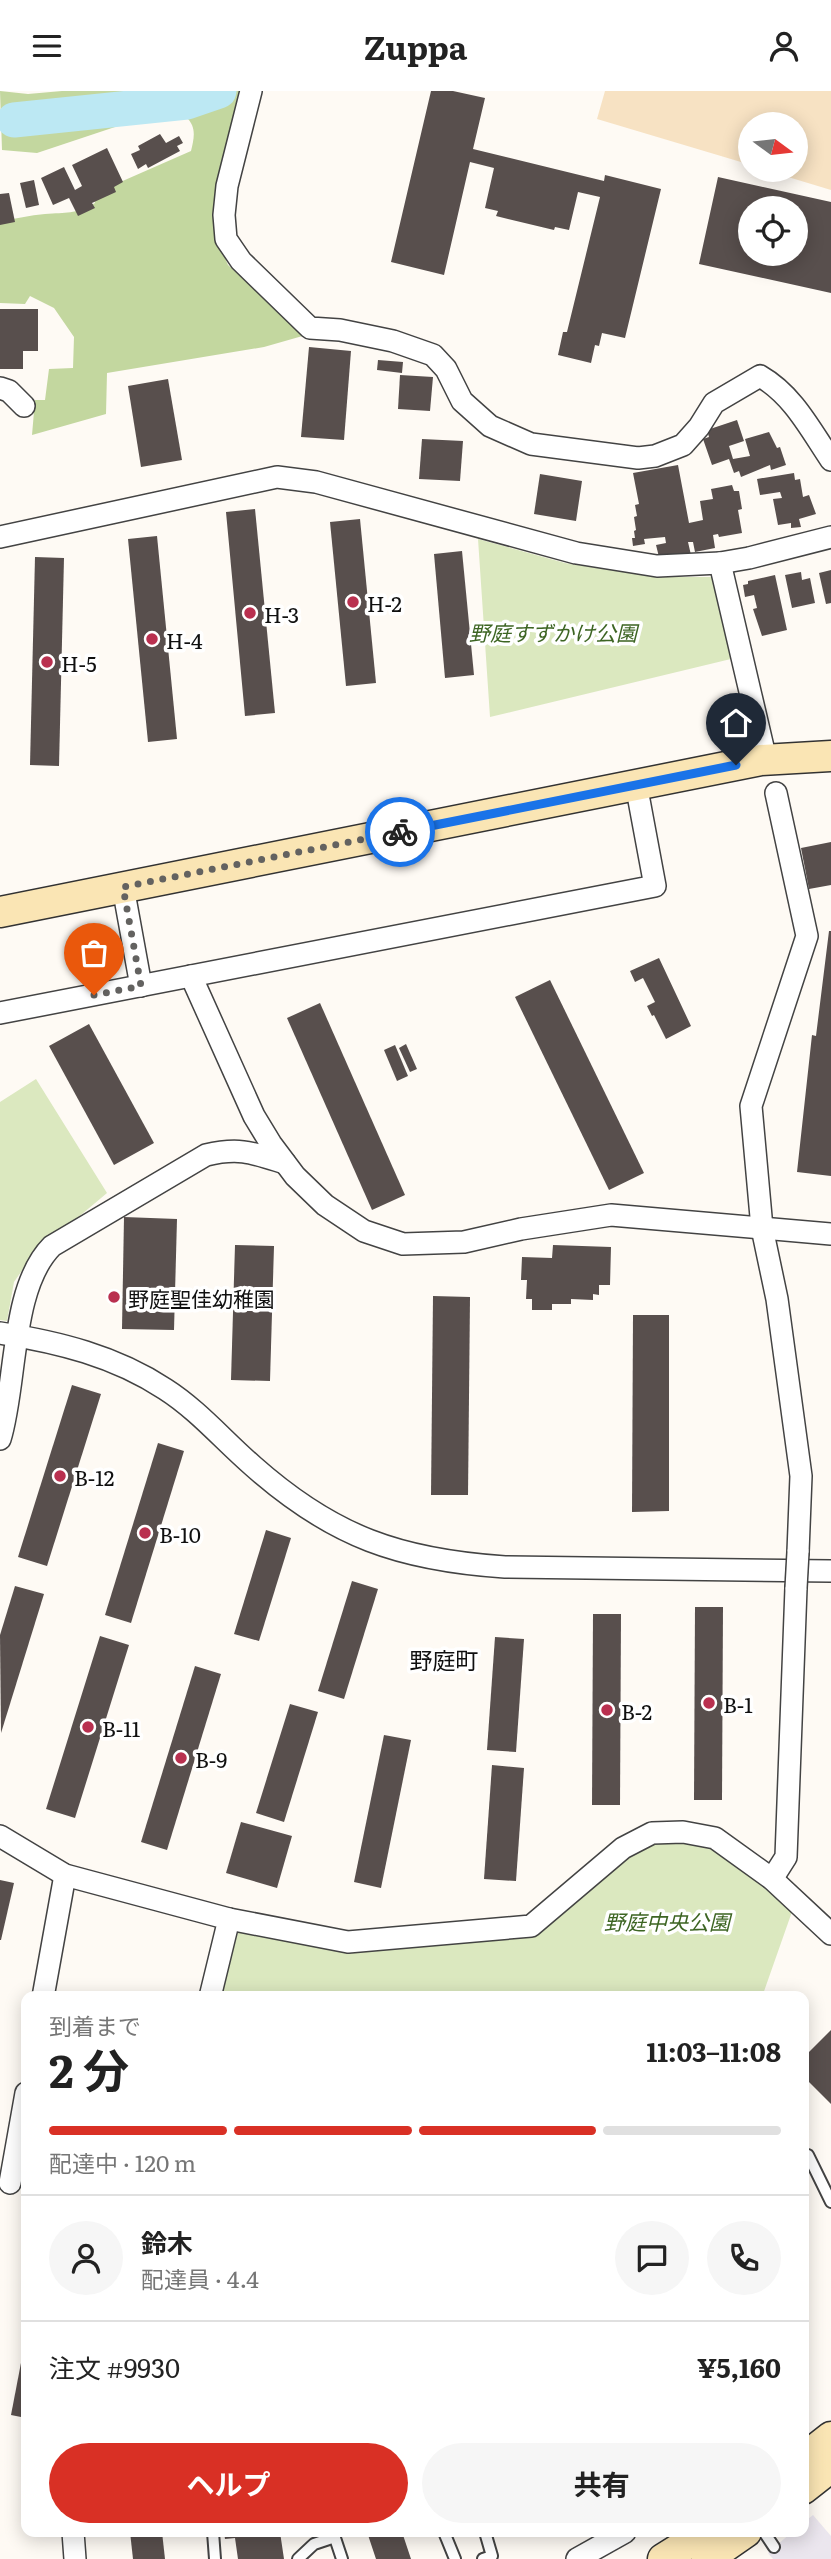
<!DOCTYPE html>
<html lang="ja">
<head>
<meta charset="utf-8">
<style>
	:root { --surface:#fff; --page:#f6f6f6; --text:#222; --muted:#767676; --line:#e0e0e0; --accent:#d93025 }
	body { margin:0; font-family:Literata,"Noto Sans JP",serif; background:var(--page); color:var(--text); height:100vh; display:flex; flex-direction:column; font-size:26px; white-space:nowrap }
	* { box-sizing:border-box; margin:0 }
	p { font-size:23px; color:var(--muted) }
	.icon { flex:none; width:38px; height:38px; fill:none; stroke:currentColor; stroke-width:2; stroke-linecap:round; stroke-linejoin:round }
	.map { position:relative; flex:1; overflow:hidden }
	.panel { position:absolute; left:21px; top:1900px; width:788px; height:546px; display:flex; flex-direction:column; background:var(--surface); border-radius:14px; box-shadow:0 4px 18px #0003 }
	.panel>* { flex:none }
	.needle { width:46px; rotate:105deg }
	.tools { position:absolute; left:738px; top:21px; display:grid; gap:14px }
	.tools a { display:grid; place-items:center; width:70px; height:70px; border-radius:50%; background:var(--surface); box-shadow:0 4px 18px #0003; font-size:35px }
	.pin { position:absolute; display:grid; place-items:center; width:60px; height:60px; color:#fff; margin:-72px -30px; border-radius:50% 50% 50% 0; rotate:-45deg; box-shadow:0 0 7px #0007 }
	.pin .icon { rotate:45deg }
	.courier { position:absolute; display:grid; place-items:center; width:70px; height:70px; margin:-35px; border:5px solid #1a73e8; border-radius:50%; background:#fff; color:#222; box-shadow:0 2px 9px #0007 }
	.overview em { font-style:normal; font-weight:700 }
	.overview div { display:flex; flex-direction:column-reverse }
	.overview { display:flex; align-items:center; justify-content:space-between; height:119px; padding:0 28px }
	h1 { font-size:46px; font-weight:700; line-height:52px }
	.bar { display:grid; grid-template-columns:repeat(4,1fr); gap:10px 7px; align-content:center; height:84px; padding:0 28px }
	.bar i { height:9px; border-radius:5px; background:var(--line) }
	.bar .current { background:var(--accent) }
	.bar p { grid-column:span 4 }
	.line { display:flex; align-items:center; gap:18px; padding:0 28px; border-top:2px solid var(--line) }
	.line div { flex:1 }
	.round { display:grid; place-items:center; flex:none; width:74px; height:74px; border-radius:37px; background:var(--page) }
	.cta { display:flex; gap:14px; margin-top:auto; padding:14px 28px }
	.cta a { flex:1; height:80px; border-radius:42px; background:var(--accent); color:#fff; font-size:28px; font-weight:700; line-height:80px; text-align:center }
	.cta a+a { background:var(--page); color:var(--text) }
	header { display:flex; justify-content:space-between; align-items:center; height:91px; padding:0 28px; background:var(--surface); font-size:32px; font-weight:700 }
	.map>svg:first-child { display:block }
	.industrial { fill:#ebe6ee }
	.green { fill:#dbe8bf }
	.forest { fill:#c3d79f }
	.sand { fill:#f7e2c3 }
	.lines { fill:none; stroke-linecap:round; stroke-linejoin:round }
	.stream { stroke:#47aac5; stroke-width:6 }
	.river { stroke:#bce8f3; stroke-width:35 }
	.building { fill:#584f4d; fill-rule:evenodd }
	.lane-casing { stroke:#434343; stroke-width:14 }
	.street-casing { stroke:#434343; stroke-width:24 }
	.secondary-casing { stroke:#323232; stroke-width:33 }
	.lane { stroke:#fff; stroke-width:10 }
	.street { stroke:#fff; stroke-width:21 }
	.secondary { stroke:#fae5b4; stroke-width:30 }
	.street-bridge-casing { stroke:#434343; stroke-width:24; stroke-linecap:butt }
	.street-bridge { stroke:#fff; stroke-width:21 }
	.done { stroke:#636260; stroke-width:7; stroke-dasharray:0 12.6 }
	.route { stroke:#1a73e8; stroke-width:9 }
	.poi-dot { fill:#b9304f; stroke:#fff; stroke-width:2.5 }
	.labels { text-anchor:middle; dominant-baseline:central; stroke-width:7; stroke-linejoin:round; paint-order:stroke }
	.poi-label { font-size:21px; fill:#101010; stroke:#fff; text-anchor:start }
	.park-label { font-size:21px; font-style:italic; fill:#3d6523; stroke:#fff }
	.neighbourhood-label { font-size:23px; fill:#101010; stroke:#fff }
</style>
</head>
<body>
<header><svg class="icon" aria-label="menu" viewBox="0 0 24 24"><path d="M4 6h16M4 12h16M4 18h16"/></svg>Zuppa<svg class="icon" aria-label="person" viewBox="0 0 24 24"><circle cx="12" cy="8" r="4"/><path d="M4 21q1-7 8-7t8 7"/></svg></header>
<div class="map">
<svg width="831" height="2468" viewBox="0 0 831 2468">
	<rect width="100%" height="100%" fill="#fefaf4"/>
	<polygon class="industrial" points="813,2424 831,2445 831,2468 773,2468 768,2462 792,2441 803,2441 803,2432"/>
	<g class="green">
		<polygon points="478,448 565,472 655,486 714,486 735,567 490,626"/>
		<polygon points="36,988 107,1102 32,1165 14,1191 7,1230 0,1229 0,1011"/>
		<polygon points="652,1749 703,1753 739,1770 794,1815 762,1906 220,1906 239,1838 348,1860 535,1840 626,1762"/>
	</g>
	<path class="forest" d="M0 0 28 3 62 0H241L218 150 228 174 306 244 264 256 107 282 106 323 32 344 35 309H45L49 278 73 277 74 246 54 217 30 205 25 213 0 212V130C15 128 30 124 45 123 67 121 74 124 95 112L93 103 191 60C194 47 197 36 186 26L118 35 37 62 2 59Z"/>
	<polygon class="sand" points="605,0 831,0 831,99 765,79 796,79 796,33 751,33 751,74 597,28"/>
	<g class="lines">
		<polyline class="stream" points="0,24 14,29"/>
		<polyline class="river" points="14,29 187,11 219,0"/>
	</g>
	<g class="building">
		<polygon points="431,0 453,0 485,7 473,58 604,90 605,84 661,98 625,247 602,242 599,255 595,254 591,272 558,264 563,241 567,241 600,106 578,101 569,139 555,136 554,139 496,125 498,120 485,117 494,77 470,71 444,184 391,171"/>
		<polygon points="160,43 166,52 179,45 183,52 177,55 180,60 148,77 146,73 138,78 131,63 140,59 138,55"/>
		<polygon points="107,57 123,91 114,96 116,101 92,112 95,117 78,125 69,107 53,114 41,87 64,76 75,99 82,95 72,74"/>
		<path d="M718 86 831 111V202L699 173ZM751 117H796V163H751Z"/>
		<polygon points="34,89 39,114 26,117 20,92"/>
		<polygon points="9,102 15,131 0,134 0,103"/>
		<polygon points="0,218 38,218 38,260 23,260 23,278 0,278"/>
		<polygon points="309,256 351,260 344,349 301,346"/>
		<polygon points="378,269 403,271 402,282 377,279"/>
		<polygon points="400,284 433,286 430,320 398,318"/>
		<polygon points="168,288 182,369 141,376 128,295"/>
		<polygon points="737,329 744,350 729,355 733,368 750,365 745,348 769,341 777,357 780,356 786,374 771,379 770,374 741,386 739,380 734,382 729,368 712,374 703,348 709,346 707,339"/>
		<polygon points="422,348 463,350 460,390 419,388"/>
		<polygon points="678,374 689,432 703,429 700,410 713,408 711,398 732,394 734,400 739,400 742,418 738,419 742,442 719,446 718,443 713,444 715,457 695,461 693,451 688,451 691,464 659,466 656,454 666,452 665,446 644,448 645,453 633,455 632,447 635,447 634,440 636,439 634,426 637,425 635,414 639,413 633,382"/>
		<polygon points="794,382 795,389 800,388 803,406 809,404 816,423 799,428 801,436 791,437 791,432 778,434 773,408 782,407 780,401 760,404 757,388"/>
		<polygon points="540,383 582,390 576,430 534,423"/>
		<polygon points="255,418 275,622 245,625 226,421"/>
		<polygon points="360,428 376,592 346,595 330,431"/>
		<polygon points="157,445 177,648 148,651 128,448"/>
		<polygon points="462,460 474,584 445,587 434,463"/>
		<polygon points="35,466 64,467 59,675 30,674"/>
		<polygon points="831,479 831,512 826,513 819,482"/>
		<polygon points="801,481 802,489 810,487 815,512 792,517 785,484"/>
		<polygon points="775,484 787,539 762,545 753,518 757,517 754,504 745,506 743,494 748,493 748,490"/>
		<polygon points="831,751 831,794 809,798 801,757"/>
		<polygon points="829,840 831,840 831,1085 797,1081 812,944 816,945"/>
		<polygon points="659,867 691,935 666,948 654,924 652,925 647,915 655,911 643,887 635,891 630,880"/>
		<polygon points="550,889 644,1082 609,1099 515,906"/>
		<polygon points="320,912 405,1104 372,1119 287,927"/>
		<polygon points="89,933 154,1052 114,1074 49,955"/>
		<polygon points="406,953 417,978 410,981 399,957"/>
		<polygon points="395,954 408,985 397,990 384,959"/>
		<polygon points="124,1126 177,1128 174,1239 122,1238"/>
		<polygon points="235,1154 274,1155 270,1290 231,1289"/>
		<polygon points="553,1154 611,1156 610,1194 599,1194 599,1204 593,1203 593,1209 571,1208 571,1213 552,1213 552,1219 532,1219 532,1208 526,1208 527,1189 521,1189 522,1166 552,1167"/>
		<polygon points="433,1205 470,1206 468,1404 431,1404"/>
		<polygon points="633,1224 669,1224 669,1420 632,1421"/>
		<polygon points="72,1294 101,1303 47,1475 18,1466"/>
		<polygon points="158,1352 184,1360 131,1532 105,1524"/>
		<polygon points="266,1439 291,1447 259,1550 234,1543"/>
		<polygon points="352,1490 378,1498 344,1608 318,1600"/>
		<polygon points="15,1495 44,1503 1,1642 0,1544"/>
		<polygon points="695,1516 723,1516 722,1709 694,1709"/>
		<polygon points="593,1523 621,1523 620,1714 592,1714"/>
		<polygon points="100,1545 129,1554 75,1727 46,1718"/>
		<polygon points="495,1546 524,1548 516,1661 487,1659"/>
		<polygon points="195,1575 221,1583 167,1759 141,1751"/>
		<polygon points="290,1613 318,1621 284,1731 256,1722"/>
		<polygon points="384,1644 411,1649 381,1797 354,1791"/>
		<polygon points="492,1674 524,1677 516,1790 484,1788"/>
		<polygon points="241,1731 292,1745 277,1797 226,1782"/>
		<polygon points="0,1789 14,1792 1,1849 0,1849"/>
		<polygon points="831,1939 831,2013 803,1985 803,1967"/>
		<polygon points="25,2251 26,2251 26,2327 11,2324"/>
		<polygon points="130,2441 162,2441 165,2468 133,2468"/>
		<polygon points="224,2441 280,2441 284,2468 238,2468 235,2447 225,2448"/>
		<polygon points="367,2441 402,2441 411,2468 376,2468"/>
	</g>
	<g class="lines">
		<g class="lane-casing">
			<g id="lane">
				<polyline points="808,2064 831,2111"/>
				<polyline points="213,2441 215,2468"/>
				<polyline points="333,2441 342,2468"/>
				<polyline points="444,2441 455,2468"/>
				<polyline points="764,2441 774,2456"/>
				<polyline points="298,2468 314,2453 335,2446"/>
				<polyline points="483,2468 492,2465 485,2441"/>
			</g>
		</g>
		<g class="street-casing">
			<g id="street">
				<path d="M251 0 227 95 224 124 226 148 241 170 310 237 340 239 393 250 433 264 446 278 462 310 490 335 531 353 638 367 655 365 683 354 699 336 714 312 760 285C793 304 810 338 831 369"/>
				<polyline points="0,297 9,300 24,315"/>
				<polyline points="0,446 277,386 316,391 576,462 657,475 720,472 749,467 831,446"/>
				<polyline points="720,472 766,669"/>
				<polyline points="776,702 807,845 751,1015 762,1137 777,1208 801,1385 798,1461"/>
				<polyline points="123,796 141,895"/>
				<polyline points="191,885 254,1025 271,1053 295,1085 325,1114 364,1140 403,1153 464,1151 521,1138 611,1124 831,1143"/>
				<polyline points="0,922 655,795 636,693"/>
				<path d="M0 1242C58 1251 115 1265 165 1298 198 1319 224 1350 253 1375 333 1446 400 1469 505 1476L831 1480"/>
				<path d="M0 1348C17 1294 10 1197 52 1155L206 1064C240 1056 253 1062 285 1072"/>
				<polyline points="0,1745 65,1784 229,1828 210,1906"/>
				<polyline points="772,1788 786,1766 796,1497"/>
				<polyline points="229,1828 348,1851 531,1835 623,1757 652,1742 683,1741 715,1747 772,1788 831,1843"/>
				<polyline points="43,1906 65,1784"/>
				<polyline points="10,2092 26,2002"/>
				<polyline points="73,2441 75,2468"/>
				<polyline points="577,2468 625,2441"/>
			</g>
		</g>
		<g class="secondary-casing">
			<g id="secondary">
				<polyline points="0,821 761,669 831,665"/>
				<polyline points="803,2368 831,2346"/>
				<polyline points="803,2398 831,2376"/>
				<polyline points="663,2468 706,2441"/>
				<polyline points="707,2468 746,2441"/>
			</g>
		</g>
		<use href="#lane" class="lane"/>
		<use href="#street" class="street"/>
		<use href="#secondary" class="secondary"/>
		<g class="street-bridge-casing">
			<polyline id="street-bridge" points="796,1497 798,1461"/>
		</g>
		<use href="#street-bridge" class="street-bridge"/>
	</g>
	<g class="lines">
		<polyline class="done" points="94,904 141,895 123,796 400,741"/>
		<polyline class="route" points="400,741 736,674"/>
	</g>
	<g class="poi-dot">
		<circle cx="353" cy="511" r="7"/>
		<circle cx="250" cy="522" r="7"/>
		<circle cx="152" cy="548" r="7"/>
		<circle cx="47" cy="571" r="7"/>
		<circle cx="114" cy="1206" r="7"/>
		<circle cx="60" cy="1385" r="7"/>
		<circle cx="145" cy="1442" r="7"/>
		<circle cx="709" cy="1612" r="7"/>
		<circle cx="607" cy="1619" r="7"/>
		<circle cx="88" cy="1636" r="7"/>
		<circle cx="181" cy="1667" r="7"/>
	</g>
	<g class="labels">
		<g class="poi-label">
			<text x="367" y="511">H-2</text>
			<text x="264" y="522">H-3</text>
			<text x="166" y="548">H-4</text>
			<text x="61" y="571">H-5</text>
			<text x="128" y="1206">野庭聖佳幼稚園</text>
			<text x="74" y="1385">B-12</text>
			<text x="159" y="1442">B-10</text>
			<text x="723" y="1612">B-1</text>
			<text x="621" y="1619">B-2</text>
			<text x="102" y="1636">B-11</text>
			<text x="195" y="1667">B-9</text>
		</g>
		<g class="park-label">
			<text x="553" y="540">野庭すずかけ公園</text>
			<text x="667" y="1829">野庭中央公園</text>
		</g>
		<g class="neighbourhood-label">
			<text x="444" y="1568">野庭町</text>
		</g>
	</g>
</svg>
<div class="tools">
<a><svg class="needle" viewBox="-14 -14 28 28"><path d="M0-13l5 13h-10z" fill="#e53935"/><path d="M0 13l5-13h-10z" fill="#767676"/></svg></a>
<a><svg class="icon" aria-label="locate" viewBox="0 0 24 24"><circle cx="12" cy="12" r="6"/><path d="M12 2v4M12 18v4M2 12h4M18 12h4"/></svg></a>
</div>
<div class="pin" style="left:94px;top:904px;background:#ea580c"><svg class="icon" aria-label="bag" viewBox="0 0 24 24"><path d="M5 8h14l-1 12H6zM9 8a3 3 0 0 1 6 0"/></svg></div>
<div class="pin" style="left:736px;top:674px;background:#1f2937"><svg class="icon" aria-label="home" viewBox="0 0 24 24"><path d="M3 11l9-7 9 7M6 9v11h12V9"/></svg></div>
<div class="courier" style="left:400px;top:741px"><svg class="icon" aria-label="bike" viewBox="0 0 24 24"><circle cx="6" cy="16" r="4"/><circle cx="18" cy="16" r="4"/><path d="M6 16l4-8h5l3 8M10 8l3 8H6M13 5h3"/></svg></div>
<section class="panel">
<div class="overview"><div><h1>2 分</h1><p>到着まで</p></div><em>11:03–11:08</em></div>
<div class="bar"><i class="current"></i><i class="current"></i><i class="current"></i><i></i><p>配達中 · 120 m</p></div>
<div class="line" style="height:126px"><a class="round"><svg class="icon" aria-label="person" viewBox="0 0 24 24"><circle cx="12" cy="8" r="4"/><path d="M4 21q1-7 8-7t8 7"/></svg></a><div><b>鈴木</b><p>配達員 · 4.4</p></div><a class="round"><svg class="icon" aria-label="chat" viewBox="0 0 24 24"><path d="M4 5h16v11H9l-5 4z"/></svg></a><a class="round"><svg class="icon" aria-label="phone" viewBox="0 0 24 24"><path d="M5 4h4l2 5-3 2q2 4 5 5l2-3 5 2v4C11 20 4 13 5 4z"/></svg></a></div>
<div class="line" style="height:91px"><div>注文 #9930</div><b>¥5,160</b></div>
<div class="cta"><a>ヘルプ</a><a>共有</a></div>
</section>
</div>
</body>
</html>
